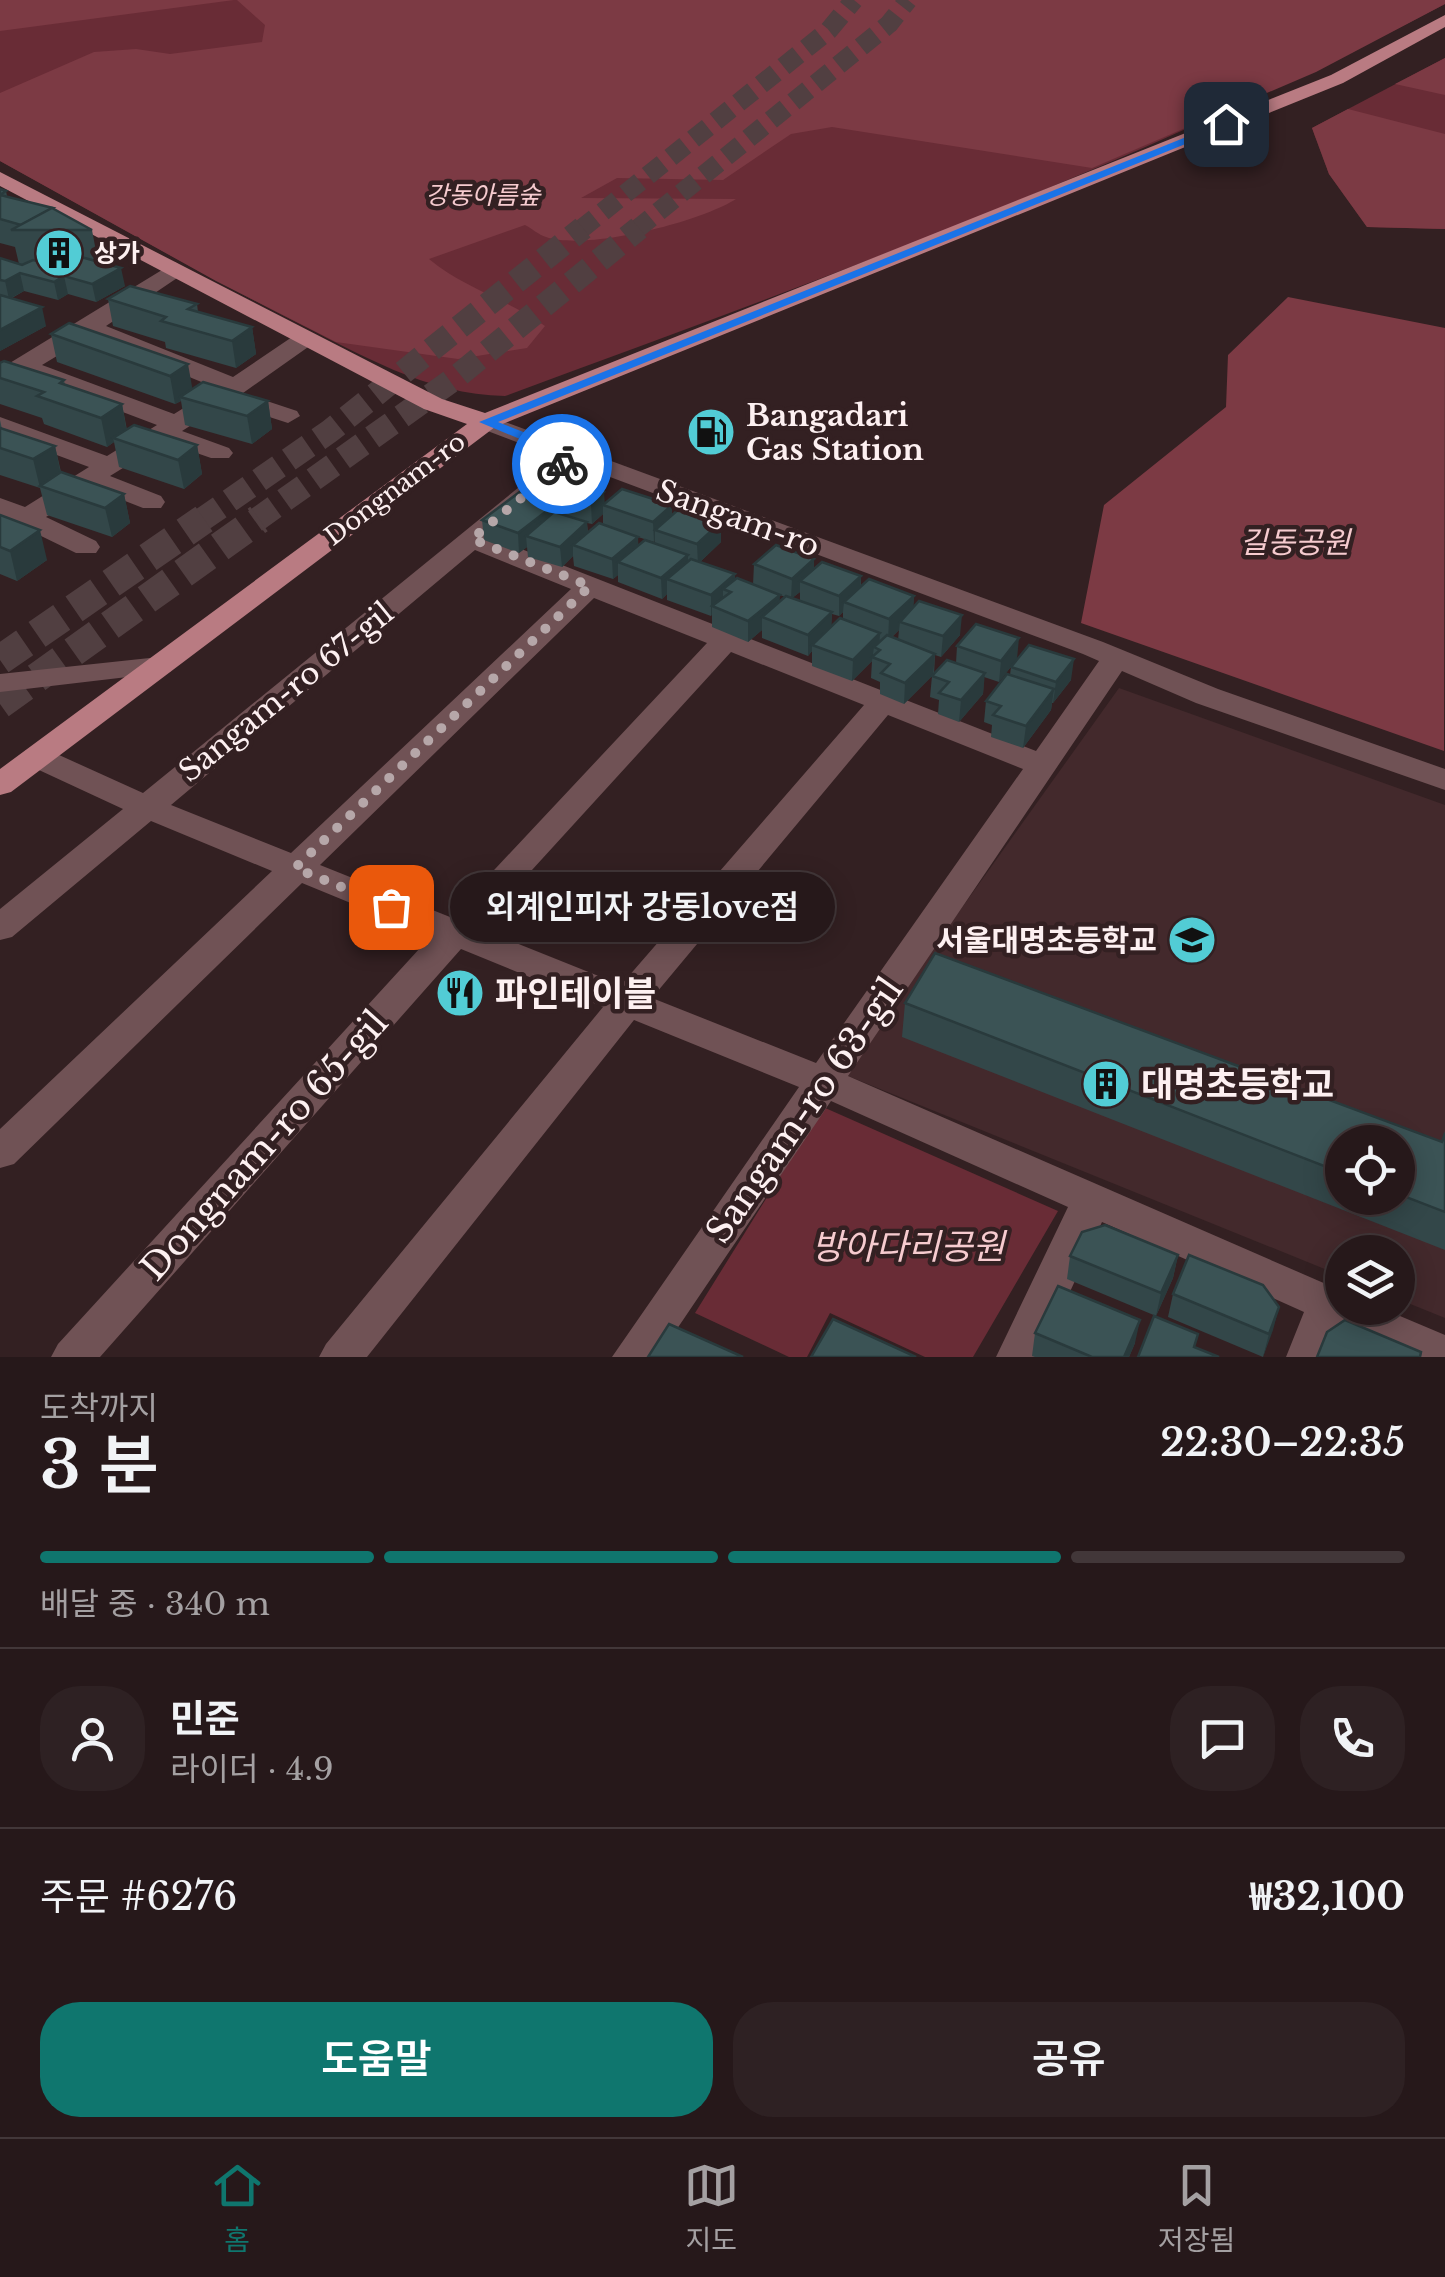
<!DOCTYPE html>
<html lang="ko">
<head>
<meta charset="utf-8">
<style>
	:root { --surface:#26181a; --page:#2e2123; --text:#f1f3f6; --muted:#a4a0a2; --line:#423739; --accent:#0f766e }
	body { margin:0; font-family:"Libre Baskerville","Noto Sans KR",serif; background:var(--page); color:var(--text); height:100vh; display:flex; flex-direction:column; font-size:38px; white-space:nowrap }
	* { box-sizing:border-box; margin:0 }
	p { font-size:32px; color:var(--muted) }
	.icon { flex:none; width:55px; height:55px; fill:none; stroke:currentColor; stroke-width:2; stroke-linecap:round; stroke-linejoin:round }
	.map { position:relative; height:1357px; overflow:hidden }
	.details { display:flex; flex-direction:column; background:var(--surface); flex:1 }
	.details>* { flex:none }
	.controls { position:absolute; left:1325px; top:1125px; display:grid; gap:20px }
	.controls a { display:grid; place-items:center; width:90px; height:90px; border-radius:50%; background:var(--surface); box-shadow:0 5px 25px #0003,0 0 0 2px var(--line); font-size:50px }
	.pin { position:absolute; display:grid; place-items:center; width:85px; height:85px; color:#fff; margin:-42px; border-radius:20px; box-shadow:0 5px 15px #0006 }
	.courier { position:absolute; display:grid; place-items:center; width:100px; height:100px; margin:-50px; border:8px solid #1a73e8; border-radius:50%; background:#fff; color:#222; box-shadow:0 2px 12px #0007 }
	.bubble { position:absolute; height:70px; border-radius:35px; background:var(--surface); box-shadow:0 5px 25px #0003,0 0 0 2px var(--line); font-size:32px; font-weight:600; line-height:70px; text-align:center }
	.overview em { font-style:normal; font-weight:600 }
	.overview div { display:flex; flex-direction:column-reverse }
	.overview { display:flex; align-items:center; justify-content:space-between; height:170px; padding:0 40px }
	h1 { font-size:65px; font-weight:600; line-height:75px }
	.bar { display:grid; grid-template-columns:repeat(4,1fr); gap:15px 10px; align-content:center; height:120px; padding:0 40px }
	.bar i { height:12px; border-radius:8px; background:var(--line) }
	.bar .current { background:var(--accent) }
	.bar p { grid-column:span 4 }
	.line { display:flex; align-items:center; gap:25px; padding:0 40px; border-top:2px solid var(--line) }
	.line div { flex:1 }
	.round { display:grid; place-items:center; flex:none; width:105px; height:105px; border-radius:40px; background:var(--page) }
	.action { display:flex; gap:20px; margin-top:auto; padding:20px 40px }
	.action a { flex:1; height:115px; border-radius:40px; background:var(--accent); color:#fff; font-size:40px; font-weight:600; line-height:115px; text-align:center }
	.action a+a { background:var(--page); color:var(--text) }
	.dock { display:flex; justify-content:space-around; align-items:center; height:140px; border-top:2px solid var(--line); background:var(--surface); font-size:28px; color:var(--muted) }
	.dock a { display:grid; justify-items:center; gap:5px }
	.dock .current { color:var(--accent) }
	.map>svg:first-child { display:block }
	.built { fill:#43292c; fill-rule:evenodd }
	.green { fill:#692c36 }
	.forest { fill:#7c3a44 }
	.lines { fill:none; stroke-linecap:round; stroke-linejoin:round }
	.highway-tunnel-far2 { stroke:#513f41; stroke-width:19; stroke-dasharray:19 10; stroke-linecap:butt }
	.highway-tunnel-far1 { stroke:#513f41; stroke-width:24; stroke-dasharray:24 12; stroke-linecap:butt }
	.highway-tunnel { stroke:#513f41; stroke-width:30; stroke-dasharray:30 15; stroke-linecap:butt }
	.minor { fill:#705255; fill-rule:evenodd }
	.major { fill:#b97b82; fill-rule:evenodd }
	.wall { fill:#334749; fill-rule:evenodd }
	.shaded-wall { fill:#293a3c }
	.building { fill:#3b5355; stroke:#293a3c; stroke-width:2.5 }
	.route { fill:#1a73e8 }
	.done { stroke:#b6a7a9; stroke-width:10; stroke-dasharray:0 18 }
	.labels { text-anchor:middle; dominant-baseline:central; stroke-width:9; stroke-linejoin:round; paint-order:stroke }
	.far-park-label { font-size:25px; font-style:italic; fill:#f6cbcf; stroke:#332022 }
	.far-poi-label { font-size:25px; font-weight:bold; fill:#fdf0f1; stroke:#332022; text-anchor:start }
	.far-street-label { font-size:25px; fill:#fdf0f1; stroke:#332022 }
	.poi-label { font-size:30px; font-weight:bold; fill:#fdf0f1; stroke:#332022; text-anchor:start }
	.street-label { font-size:30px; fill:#fdf0f1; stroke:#332022 }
	.park-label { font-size:30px; font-style:italic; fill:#f6cbcf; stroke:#332022 }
	.near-poi-label { font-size:35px; font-weight:bold; fill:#fdf0f1; stroke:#332022; text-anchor:start }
	.near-street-label { font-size:35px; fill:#fdf0f1; stroke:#332022 }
	.near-park-label { font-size:35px; font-style:italic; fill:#f6cbcf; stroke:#332022 }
</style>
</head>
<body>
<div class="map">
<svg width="1445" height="1357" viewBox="0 0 1445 1357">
	<rect width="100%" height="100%" fill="#332022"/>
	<path class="built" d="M1119 688 1445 805V1318L1398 1299V1252H1342V1276L843 1074ZM1342 1142H1398V1198H1342Z"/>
	<g class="green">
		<path d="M0 0H1445V4C1145 162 823 279 505 396 427 395 358 353 290 319 192 269 97 214 0 161Z"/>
		<polygon points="1445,58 1445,229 1367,227 1329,174 1312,128"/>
		<polygon points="823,1107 1058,1211 973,1357 925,1357 830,1313 807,1357 789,1357 695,1313"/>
	</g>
	<g class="forest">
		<polygon points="0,0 234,0 0,31"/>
		<path d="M237 0H1445V4L1316 72 1092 168 832 127 791 134 723 180 617 178 581 198 736 199C700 222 587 251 546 237 539 235 531 228 525 225L429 259C462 287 509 300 545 326L527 348 458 359 336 342 216 281 0 161V93L94 52 136 49 170 54 262 42 265 25Z"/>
		<polygon points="1445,58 1445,95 1395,84"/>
		<polygon points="1348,109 1445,134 1445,229 1367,227 1329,174 1312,128"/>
		<polygon points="1288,297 1445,328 1444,751 1081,623 1104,505 1226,407 1228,355"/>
	</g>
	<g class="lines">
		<g class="highway-tunnel-far2">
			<polyline points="580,230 829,30 854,0"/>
			<polyline points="636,230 889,24 908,0"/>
		</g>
		<g class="highway-tunnel-far1">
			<polyline points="200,521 330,431 583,228"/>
			<polyline points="255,521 454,379 639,228"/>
		</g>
		<g class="highway-tunnel">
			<polyline points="0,660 204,519"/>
			<polyline points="0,704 259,519"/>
		</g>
		<g class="minor">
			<path d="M175 262 186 269 183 274 106 326 233 377 295 335H311L315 340 311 345 243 393 297 411 300 416 288 423 226 403 182 431 229 448 233 453 229 458H211L165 442 110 476 161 496 165 502 161 508H143L92 488 46 517 96 541 100 547 96 553H76L0 516V498L25 507 89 467 0 434V417L107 456 157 425 25 375 0 386V369ZM90 336 216 388 174 414 42 365Z"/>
			<path d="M486 415 1103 642 1218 689 1445 769V790L1196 703 1122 671 848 1076 1342 1291V1308H1381L1445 1335V1357H1404L1341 1329 1330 1357H1286L1304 1312 1102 1222 1040 1357H996L1068 1207 831 1101 658 1357H612L799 1087 634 1020 367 1357H319L326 1344 603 1007 461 949 100 1357H51L58 1344 431 936 302 883 14 1164 0 1168V1129L272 871 151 821 12 937 0 940V909L123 809 26 764 21 757 26 750H48L143 793 556 457 477 427 474 422 477 417ZM578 465 1083 654 1099 661 1036 751 491 537ZM475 550 571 589 291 853 171 805ZM594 598 707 643 450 917 320 865ZM731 652 864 705 621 985 479 928ZM888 715 1023 769 816 1063 652 998Z"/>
			<polygon points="159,657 170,660 174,666 170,672 0,692 0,674"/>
		</g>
		<polygon class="major" points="1445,15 1445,27 1343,83 495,427 11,792 0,795 0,769 467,424 424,409 0,186 0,172 442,399 485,413 1331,75"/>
	</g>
	<g class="wall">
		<polygon points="0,189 6,191 7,196 92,230 98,262 125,286 96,302 68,294 58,300 24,291 12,298 46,326 0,351 0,258 22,265 25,264 19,264 15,247 0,243"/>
		<polygon points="108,299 197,304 198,312 252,327 256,354 236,368 166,348 165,342 113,326"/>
		<polygon points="69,323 192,389 268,401 272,429 252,444 185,425 181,401 175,404 57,362 51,334"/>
		<polygon points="0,363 64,380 65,385 122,404 127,430 197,445 202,474 184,489 119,467 114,442 107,447 44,424 42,418 0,404"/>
		<polygon points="0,420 2,429 55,446 61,472 124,494 130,523 112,537 47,515 40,488 0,475"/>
		<path d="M522 485 605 503 672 505V515L721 542 700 562 735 574V580L753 585 754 564 814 559V569L861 576V587L914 596 913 607 960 635 941 657 935 655 934 674 956 663 957 646 1017 659 999 682 984 677 983 694 959 722 938 714 939 700 930 697 932 676 904 704 880 694V682L871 678 872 661 852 681 812 666V651L808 656 762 638V630L748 642 712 627V614L711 616 667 600V594L662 599 618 582V575L613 579 574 566 573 556 562 567 528 557 527 547 519 553 484 540 482 520 522 491ZM603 514V525L588 533 587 523 592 524ZM638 537 654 542 655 541V543L638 545ZM768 590 785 597 780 602ZM800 592V601L792 598ZM843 612V619L831 627 832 614 839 616ZM899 630 898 640 892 637Z"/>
		<polygon points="0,515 47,560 17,581 0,574"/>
		<polygon points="1011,667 1071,680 1053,703 1052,703 1051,710 1023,748 991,737 992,725 984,722 986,701 1010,675"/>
		<path d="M905 1003 1442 1142 1445 1131V1250L902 1037ZM1342 1142H1398V1198H1342Z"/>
		<polygon points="1178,1255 1173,1278 1156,1316 1067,1279 1070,1256"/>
		<polygon points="1173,1294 1279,1307 1263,1357 1168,1317"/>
		<polygon points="1035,1333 1135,1343 1129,1357 1035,1357 1032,1356"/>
	</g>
	<g class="shaded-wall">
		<polygon points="121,268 125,286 96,302 92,284"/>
		<polygon points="20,273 24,291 9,299 5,281"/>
		<polygon points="64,276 68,294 58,300 54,282"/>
		<polygon points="42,307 46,326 0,351 0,330"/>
		<polygon points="252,327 256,354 236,368 232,341"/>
		<polygon points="188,364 193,392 180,397 181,401 175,404 170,376"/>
		<polygon points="268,401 272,429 252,444 247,416"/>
		<polygon points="122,404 127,433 113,438 114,442 107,447 101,418"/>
		<polygon points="197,445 202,474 184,489 178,460"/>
		<polygon points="55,446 61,475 40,486 40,488 33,459"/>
		<polygon points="604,492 605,506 603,505 603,514 592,524 591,504"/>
		<polygon points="124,494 130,523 112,537 105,508"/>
		<polygon points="557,503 558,523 526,536 527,547 519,553 518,533"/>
		<polygon points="672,505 672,525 655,530 655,541 654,542 653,522"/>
		<polygon points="587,522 588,542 573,545 573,556 562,567 560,547"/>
		<polygon points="721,522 721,542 698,564 697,544"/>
		<polygon points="40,530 47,560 17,581 10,551"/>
		<polygon points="638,537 639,557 618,562 618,575 613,579 612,559"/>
		<polygon points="688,555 688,576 667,579 667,594 662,599 661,578"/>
		<polygon points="814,559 814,580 800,581 800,592 791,599 792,579"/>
		<polygon points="735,574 735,595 723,589 723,605 712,606 712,614 711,616 711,595"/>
		<polygon points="861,576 860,596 844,602 843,612 839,616 839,596"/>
		<polygon points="780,595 779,616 762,617 762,630 748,642 748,621"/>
		<polygon points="914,596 913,617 900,622 899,630 888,640 889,619"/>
		<polygon points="832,612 831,633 812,645 812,651 808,656 808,635"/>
		<polygon points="962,615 960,635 941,657 943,636"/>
		<polygon points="880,633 879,649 874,647 872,661 852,681 853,660"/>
		<polygon points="1019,638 1017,659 999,682 1001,661"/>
		<polygon points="935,654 933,675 904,704 905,683"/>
		<polygon points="1074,659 1071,680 1053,703 1056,682"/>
		<polygon points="985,673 983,694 959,722 961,700"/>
		<polygon points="1054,689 1051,710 1023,748 1026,726"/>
		<polygon points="1178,1255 1173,1278 1156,1316 1161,1293"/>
		<polygon points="1279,1307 1273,1330 1263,1357 1269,1334"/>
		<polygon points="1140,1320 1135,1343 1129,1357 1124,1357"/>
	</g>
	<g class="building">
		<polygon points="0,189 6,191 0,195 53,208 21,225 0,219"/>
		<polygon points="52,208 92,230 11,230"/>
		<polygon points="81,257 121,268 92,284 64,276 54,282 20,273 5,281 0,280 0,258 22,265 33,260 64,267"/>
		<polygon points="130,286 197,304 188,309 252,327 232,341 161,321 166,317 108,299"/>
		<polygon points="0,295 42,307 0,330"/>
		<polygon points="69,323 188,364 170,376 51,334"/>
		<polygon points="4,361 64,380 60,383 122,404 101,418 37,396 44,392 0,378 0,363"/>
		<polygon points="203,382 268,401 247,416 180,397"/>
		<polygon points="134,425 197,445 178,460 113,438"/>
		<polygon points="0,428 55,446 33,459 0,448"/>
		<polygon points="61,472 124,494 105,508 40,486"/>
		<polygon points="536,472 604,492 591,504 522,485"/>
		<polygon points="622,489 672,505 653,522 603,505"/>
		<polygon points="521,491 557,503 518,533 482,520"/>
		<polygon points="679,509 721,522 697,544 655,530"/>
		<polygon points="554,512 587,522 560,547 526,536"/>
		<polygon points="0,515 40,530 10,551 0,547"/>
		<polygon points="599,523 638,537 612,559 573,545"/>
		<polygon points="645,540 688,555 661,578 618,562"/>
		<polygon points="776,545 814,559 792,579 754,564"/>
		<polygon points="691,559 735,574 711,595 667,579"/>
		<polygon points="822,562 861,576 839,596 800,581"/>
		<polygon points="737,578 780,595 748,621 712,606 731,592 723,589"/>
		<polygon points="869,579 914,596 889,619 844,602"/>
		<polygon points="786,596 832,612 808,635 762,617"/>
		<polygon points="919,601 962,615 943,636 900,622"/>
		<polygon points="840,618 880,633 853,660 812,645"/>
		<polygon points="976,624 1019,638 1001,661 957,646"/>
		<polygon points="887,635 935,654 905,683 881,673 890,664 872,657 880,650 874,647"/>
		<polygon points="1029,645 1074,659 1056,682 1011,667"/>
		<polygon points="947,660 985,673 961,700 939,693 949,682 932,676"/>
		<polygon points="1007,674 1054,689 1026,726 993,715 1001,706 986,701"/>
		<polygon points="935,953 1442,1142 1445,1133 1445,1212 1398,1194 1398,1142 1342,1142 1342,1173 905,1003"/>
		<polygon points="1105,1225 1178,1255 1161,1293 1070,1256 1082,1232"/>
		<polygon points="1189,1255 1263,1285 1279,1307 1269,1334 1173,1294"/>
		<polygon points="1058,1286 1140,1320 1124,1357 1092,1357 1035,1333"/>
		<polygon points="1154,1316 1198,1334 1194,1347 1219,1357 1138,1357"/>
		<polygon points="833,1319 916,1357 811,1357"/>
		<polygon points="1345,1320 1421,1352 1420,1357 1317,1357 1327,1332"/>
		<polygon points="669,1324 743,1357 648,1357"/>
	</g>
	<polygon class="route" points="1226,121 1230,126 498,422 577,453 577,459 567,467 555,464 563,457 479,422"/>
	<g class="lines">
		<polyline class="done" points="391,907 295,868 590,586 472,539 562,464"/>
	</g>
	<defs>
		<g id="building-disc" transform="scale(2.5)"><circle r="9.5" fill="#52ccd5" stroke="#332022"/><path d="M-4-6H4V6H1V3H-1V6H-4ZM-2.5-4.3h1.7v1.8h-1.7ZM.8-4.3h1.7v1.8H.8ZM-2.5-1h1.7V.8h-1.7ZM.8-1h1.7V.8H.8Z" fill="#111"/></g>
		<g id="fuel-disc" transform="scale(2.5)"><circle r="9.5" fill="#52ccd5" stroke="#332022"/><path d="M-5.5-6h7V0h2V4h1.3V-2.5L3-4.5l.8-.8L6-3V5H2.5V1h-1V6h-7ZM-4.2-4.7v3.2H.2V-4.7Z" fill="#111"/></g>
		<g id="school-disc" transform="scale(2.5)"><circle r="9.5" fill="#52ccd5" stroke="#332022"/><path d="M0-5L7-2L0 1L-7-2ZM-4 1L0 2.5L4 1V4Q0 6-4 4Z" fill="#111"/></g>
		<g id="restaurant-disc" transform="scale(2.5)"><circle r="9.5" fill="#52ccd5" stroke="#332022"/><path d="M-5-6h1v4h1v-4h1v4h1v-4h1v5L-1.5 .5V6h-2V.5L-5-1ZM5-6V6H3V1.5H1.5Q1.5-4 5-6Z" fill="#111"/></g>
	</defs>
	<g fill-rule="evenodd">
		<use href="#building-disc" x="59" y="253"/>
		<use href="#fuel-disc" x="711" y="432"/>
		<use href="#school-disc" x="1192" y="940"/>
		<use href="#restaurant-disc" x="460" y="993"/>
		<use href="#building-disc" x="1106" y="1084"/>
	</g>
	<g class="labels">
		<g class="far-park-label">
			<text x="483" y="195">강동아름숲</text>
		</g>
		<g class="far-poi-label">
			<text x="94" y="253">상가</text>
		</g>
		<g class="far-street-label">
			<text transform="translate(395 489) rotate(-37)">Dongnam-ro</text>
		</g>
		<g class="poi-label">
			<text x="746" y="415">Bangadari<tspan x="746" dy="34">Gas Station</tspan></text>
			<text x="1157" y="940" text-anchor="end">서울대명초등학교</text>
		</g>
		<g class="street-label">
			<text transform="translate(738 518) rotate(20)">Sangam-ro</text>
			<text transform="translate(286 692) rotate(-39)">Sangam-ro 67-gil</text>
		</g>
		<g class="park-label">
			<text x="1295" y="542">길동공원</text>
		</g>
		<g class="near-poi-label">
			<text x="495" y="993">파인테이블</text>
			<text x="1141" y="1084">대명초등학교</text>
		</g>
		<g class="near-street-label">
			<text transform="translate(804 1110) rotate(-55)">Sangam-ro 63-gil</text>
			<text transform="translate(264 1145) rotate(-48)">Dongnam-ro 65-gil</text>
		</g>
		<g class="near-park-label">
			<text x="908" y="1246">방아다리공원</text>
		</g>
	</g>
</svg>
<div class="controls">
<a><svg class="icon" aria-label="locate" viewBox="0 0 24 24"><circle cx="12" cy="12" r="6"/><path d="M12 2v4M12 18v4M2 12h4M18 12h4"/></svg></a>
<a><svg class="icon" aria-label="layers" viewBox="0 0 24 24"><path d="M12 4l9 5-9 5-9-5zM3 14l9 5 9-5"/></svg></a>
</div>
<div class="pin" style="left:391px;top:907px;background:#ea580c"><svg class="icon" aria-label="bag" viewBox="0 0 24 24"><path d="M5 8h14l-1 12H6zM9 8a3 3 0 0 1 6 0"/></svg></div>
<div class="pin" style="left:1226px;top:124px;background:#1f2937"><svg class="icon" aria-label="home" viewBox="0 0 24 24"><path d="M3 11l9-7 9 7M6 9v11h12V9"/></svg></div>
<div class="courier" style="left:562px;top:464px"><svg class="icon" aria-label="bike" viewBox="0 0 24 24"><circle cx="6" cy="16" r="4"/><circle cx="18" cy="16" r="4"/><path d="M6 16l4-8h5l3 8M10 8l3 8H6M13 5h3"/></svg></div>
<div class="bubble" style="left:450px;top:872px;width:385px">외계인피자 강동love점</div>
</div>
<section class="details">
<div class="overview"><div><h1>3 분</h1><p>도착까지</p></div><em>22:30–22:35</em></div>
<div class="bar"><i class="current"></i><i class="current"></i><i class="current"></i><i></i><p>배달 중 · 340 m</p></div>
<div class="line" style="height:180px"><a class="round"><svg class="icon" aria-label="person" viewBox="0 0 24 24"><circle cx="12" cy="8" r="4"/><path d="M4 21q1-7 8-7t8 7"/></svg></a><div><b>민준</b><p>라이더 · 4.9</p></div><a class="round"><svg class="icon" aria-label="chat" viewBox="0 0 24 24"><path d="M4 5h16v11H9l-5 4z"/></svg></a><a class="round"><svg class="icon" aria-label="phone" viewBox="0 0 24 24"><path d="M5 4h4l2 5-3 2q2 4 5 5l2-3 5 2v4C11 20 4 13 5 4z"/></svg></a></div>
<div class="line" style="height:130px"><div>주문 #6276</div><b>₩32,100</b></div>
<div class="action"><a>도움말</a><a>공유</a></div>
</section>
<nav class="dock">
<a class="current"><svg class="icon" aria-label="home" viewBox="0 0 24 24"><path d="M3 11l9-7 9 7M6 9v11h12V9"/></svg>홈</a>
<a><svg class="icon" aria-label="map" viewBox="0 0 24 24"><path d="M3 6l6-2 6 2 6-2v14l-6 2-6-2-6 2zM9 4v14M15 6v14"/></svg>지도</a>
<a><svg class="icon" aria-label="saved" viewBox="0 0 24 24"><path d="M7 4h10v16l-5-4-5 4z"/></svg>저장됨</a>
</nav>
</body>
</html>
